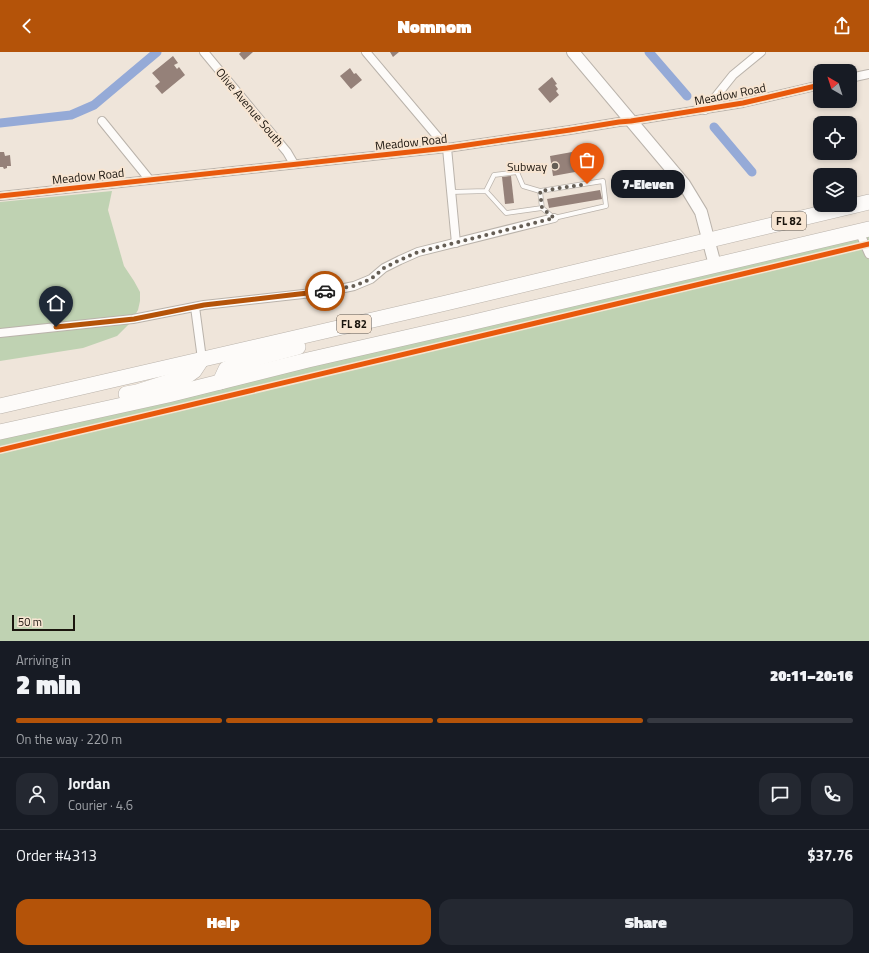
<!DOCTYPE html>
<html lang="en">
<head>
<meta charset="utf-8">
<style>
	:root { --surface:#171b24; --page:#242831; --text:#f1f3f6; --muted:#9ea1a6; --line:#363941; --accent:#b45309 }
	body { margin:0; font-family:"Titillium Web",sans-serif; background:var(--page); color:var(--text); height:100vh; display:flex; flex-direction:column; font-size:15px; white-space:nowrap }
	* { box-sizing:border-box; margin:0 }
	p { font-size:13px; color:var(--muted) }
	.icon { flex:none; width:22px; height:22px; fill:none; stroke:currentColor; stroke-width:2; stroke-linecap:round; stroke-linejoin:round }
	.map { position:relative; height:589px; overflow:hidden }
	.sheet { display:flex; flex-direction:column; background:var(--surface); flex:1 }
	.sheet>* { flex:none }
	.needle { width:26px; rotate:321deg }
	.fabs { position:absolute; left:813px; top:12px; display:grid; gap:8px }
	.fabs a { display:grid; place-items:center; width:44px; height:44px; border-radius:8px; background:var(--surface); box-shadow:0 2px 6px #0003; font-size:20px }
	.scale { position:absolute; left:12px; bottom:10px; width:63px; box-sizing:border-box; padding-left:4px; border:2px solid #1b150e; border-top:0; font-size:11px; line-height:14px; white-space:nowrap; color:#1b150e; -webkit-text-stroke:3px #f7e5d2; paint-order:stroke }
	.pin { position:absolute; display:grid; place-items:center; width:34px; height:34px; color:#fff; margin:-41px -17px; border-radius:50% 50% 50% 0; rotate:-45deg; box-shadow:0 0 4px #0007 }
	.pin .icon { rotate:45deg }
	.courier { position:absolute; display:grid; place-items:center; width:40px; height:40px; margin:-20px; border:3px solid #b45309; border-radius:50%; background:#fff; color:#222; box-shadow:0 1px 5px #0007 }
	.bubble { position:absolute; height:28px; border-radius:12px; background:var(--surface); box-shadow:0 2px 6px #0003; font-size:13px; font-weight:800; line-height:28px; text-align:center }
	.headline em { font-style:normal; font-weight:800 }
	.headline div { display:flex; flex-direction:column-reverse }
	.headline { display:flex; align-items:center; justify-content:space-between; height:68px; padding:0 16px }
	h1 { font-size:26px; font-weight:800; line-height:30px }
	.bar { display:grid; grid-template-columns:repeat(4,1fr); gap:6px 4px; align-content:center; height:48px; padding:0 16px }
	.bar i { height:5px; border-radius:3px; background:var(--line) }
	.bar .selected { background:var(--accent) }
	.bar p { grid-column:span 4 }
	.line { display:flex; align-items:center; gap:10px; padding:0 16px; border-top:1px solid var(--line) }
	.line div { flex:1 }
	.round { display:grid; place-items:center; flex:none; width:42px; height:42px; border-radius:12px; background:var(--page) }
	.cta { display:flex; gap:8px; margin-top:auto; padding:8px 16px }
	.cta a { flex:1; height:46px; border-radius:12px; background:var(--accent); color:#fff; font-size:16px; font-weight:800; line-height:46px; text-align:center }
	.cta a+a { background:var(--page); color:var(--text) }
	header { display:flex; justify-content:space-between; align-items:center; height:52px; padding:0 16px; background:var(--accent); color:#fff; font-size:18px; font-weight:800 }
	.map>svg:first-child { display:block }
	.green { fill:#bfd2b2 }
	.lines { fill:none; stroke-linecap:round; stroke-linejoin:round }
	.canal { stroke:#95aad7; stroke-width:9 }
	.building { fill:#958179 }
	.lane-casing { stroke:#bab3ab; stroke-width:5.5 }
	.street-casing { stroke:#bab3ab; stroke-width:10 }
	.secondary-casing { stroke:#bab3ab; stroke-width:14 }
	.highway-casing { stroke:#bab3ab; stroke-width:16 }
	.lane { stroke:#fdfbf9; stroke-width:4 }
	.street { stroke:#fdfbf9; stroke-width:8 }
	.secondary { stroke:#fdfbf9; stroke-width:12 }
	.highway { stroke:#fdfbf9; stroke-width:15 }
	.cycleway-casing { stroke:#f7e5d2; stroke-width:8 }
	.cycleway { stroke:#e8590c; stroke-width:5 }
	.done { stroke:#655e55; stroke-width:4; stroke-dasharray:0 7.2 }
	.route { stroke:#b45309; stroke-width:5 }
	.poi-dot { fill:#655e55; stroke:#f7e5d2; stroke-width:1.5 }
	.labels { text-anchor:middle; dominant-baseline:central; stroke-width:4; stroke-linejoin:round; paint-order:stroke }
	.shield { fill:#f7e5d2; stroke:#5d5349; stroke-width:1 }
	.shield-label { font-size:11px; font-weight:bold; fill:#1b150e }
	.street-label { font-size:12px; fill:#1b150e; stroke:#f7e5d2 }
	.poi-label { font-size:12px; fill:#1b150e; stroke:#f7e5d2; text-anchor:end }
</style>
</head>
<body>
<header><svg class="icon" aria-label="back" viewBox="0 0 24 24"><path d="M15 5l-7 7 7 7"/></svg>Nomnom<svg class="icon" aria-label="share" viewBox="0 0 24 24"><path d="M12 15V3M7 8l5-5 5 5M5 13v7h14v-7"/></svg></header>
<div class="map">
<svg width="869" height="589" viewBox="0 0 869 589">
	<rect width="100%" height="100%" fill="#efe5da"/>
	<g class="green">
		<polygon points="112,139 108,158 124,214 134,229 140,240 140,249 138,258 131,270 117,284 83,296 0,309 0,150"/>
		<polygon points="869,182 869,589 0,589 0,385 224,334"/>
	</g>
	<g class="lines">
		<g class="canal">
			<polyline points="649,0 687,44"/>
			<polyline points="0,71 71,63 94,53 157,0"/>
			<polyline points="714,75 752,120"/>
		</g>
	</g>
	<g class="building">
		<polygon points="241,0 253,0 244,8 239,2"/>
		<polygon points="390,0 399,0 393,5"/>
		<polygon points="173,4 178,11 174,13 177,17 179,15 185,23 162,42 155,34 160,30 152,21"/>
		<polygon points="350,16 354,22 356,21 362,28 351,37 340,24"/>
		<polygon points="552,25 557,32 555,33 558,37 556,39 559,43 550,51 538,37"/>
		<polygon points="594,96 597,116 553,124 550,104"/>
		<polygon points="0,100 4,100 5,104 10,103 11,114 7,114 7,116 4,117 3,115 0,115"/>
		<polygon points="511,124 514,151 505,152 502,125"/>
		<polygon points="600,138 602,147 549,156 547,147"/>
	</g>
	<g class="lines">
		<g class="lane-casing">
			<g id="lane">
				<polyline points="540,139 542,156"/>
				<polyline points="451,140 486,139 506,161 542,156 554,166 606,154 603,129 540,139 523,134 517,120 494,123 486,139"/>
			</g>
		</g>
		<g class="street-casing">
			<g id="street">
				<polyline points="204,0 287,100 294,112"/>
				<polyline points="366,0 447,96 456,191"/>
				<polyline points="850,26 869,22"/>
				<polyline points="705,58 733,23 761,0"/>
				<polyline points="102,69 149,127"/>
				<polyline points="0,144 447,96 570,78 619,70 631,69 743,51 820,33"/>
				<polyline points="859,179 869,202"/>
				<polyline points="195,255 202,307"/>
				<polyline points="0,281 133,267 204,253 330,239 354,234 371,227 384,216 400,208 418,200 554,166"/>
			</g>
		</g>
		<g class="secondary-casing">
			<polyline id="secondary" points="573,0 684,132 701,160 715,213"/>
		</g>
		<g class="highway-casing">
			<g id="highway">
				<polyline points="220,330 226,317 243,310 298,295"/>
				<polyline points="126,342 137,340 187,324 194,319 202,307"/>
				<path d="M0 354C148 319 297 285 446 251 587 218 728 183 869 150"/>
				<polyline points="0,380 168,343 308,308 470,271 869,177"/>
			</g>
		</g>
		<use href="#lane" class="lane"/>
		<use href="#street" class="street"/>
		<use href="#secondary" class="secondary"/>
		<use href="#highway" class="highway"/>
		<g class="cycleway-casing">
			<g id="cycleway">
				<polyline points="0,144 447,96 570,78 619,70 631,69 743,51 820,33"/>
				<polyline points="0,398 869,192"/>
			</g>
		</g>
		<use href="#cycleway" class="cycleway"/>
	</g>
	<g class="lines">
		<polyline class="done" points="325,239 354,234 371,227 384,216 400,208 418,200 554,166 542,156 540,139 587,132"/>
		<polyline class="route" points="56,275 134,267 204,253 325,239"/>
	</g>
	<circle class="poi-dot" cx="555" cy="114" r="4"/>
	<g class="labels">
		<g class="shield">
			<rect x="772" y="160" width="34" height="18" rx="3"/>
			<rect x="337" y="263" width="34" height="18" rx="3"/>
		</g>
		<g class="shield-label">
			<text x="789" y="169">FL 82</text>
			<text x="354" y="272">FL 82</text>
		</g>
		<g class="street-label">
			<text transform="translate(730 42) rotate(-11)">Meadow Road</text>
			<text transform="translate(250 55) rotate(50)">Olive Avenue South</text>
			<text transform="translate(411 90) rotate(-6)">Meadow Road</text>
			<text transform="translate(88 124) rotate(-6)">Meadow Road</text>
		</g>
		<g class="poi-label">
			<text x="547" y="114">Subway</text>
		</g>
	</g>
</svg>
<div class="fabs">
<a><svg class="needle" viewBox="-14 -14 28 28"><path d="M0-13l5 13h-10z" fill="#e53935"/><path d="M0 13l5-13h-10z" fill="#9ea1a6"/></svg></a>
<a><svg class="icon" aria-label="locate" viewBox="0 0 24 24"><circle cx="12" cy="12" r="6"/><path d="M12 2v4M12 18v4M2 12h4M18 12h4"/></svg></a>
<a><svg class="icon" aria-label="layers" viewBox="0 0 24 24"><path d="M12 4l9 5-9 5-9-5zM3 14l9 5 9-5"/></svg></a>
</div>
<div class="scale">50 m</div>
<div class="pin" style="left:587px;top:132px;background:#ea580c"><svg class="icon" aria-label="bag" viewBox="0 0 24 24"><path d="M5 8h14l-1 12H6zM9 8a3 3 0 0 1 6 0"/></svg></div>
<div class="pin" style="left:56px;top:275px;background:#1f2937"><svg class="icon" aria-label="home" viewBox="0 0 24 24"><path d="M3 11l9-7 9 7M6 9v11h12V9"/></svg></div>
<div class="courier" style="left:325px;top:239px"><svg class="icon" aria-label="car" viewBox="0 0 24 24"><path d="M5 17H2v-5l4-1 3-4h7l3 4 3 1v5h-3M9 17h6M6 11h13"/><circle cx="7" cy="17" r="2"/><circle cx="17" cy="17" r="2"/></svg></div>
<div class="bubble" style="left:611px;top:118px;width:74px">7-Eleven</div>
</div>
<section class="sheet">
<div class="headline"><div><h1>2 min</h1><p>Arriving in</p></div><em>20:11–20:16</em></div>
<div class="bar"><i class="selected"></i><i class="selected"></i><i class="selected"></i><i></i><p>On the way · 220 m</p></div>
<div class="line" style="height:72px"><a class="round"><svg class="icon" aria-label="person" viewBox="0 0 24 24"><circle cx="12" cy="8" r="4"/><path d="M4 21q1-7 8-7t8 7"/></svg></a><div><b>Jordan</b><p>Courier · 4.6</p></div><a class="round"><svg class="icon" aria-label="chat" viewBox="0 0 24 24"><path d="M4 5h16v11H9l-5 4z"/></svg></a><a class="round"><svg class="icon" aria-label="phone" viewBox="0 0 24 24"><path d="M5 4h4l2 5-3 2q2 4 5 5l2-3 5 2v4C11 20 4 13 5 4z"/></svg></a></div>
<div class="line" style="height:52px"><div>Order #4313</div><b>$37.76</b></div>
<div class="cta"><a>Help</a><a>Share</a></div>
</section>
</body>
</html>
